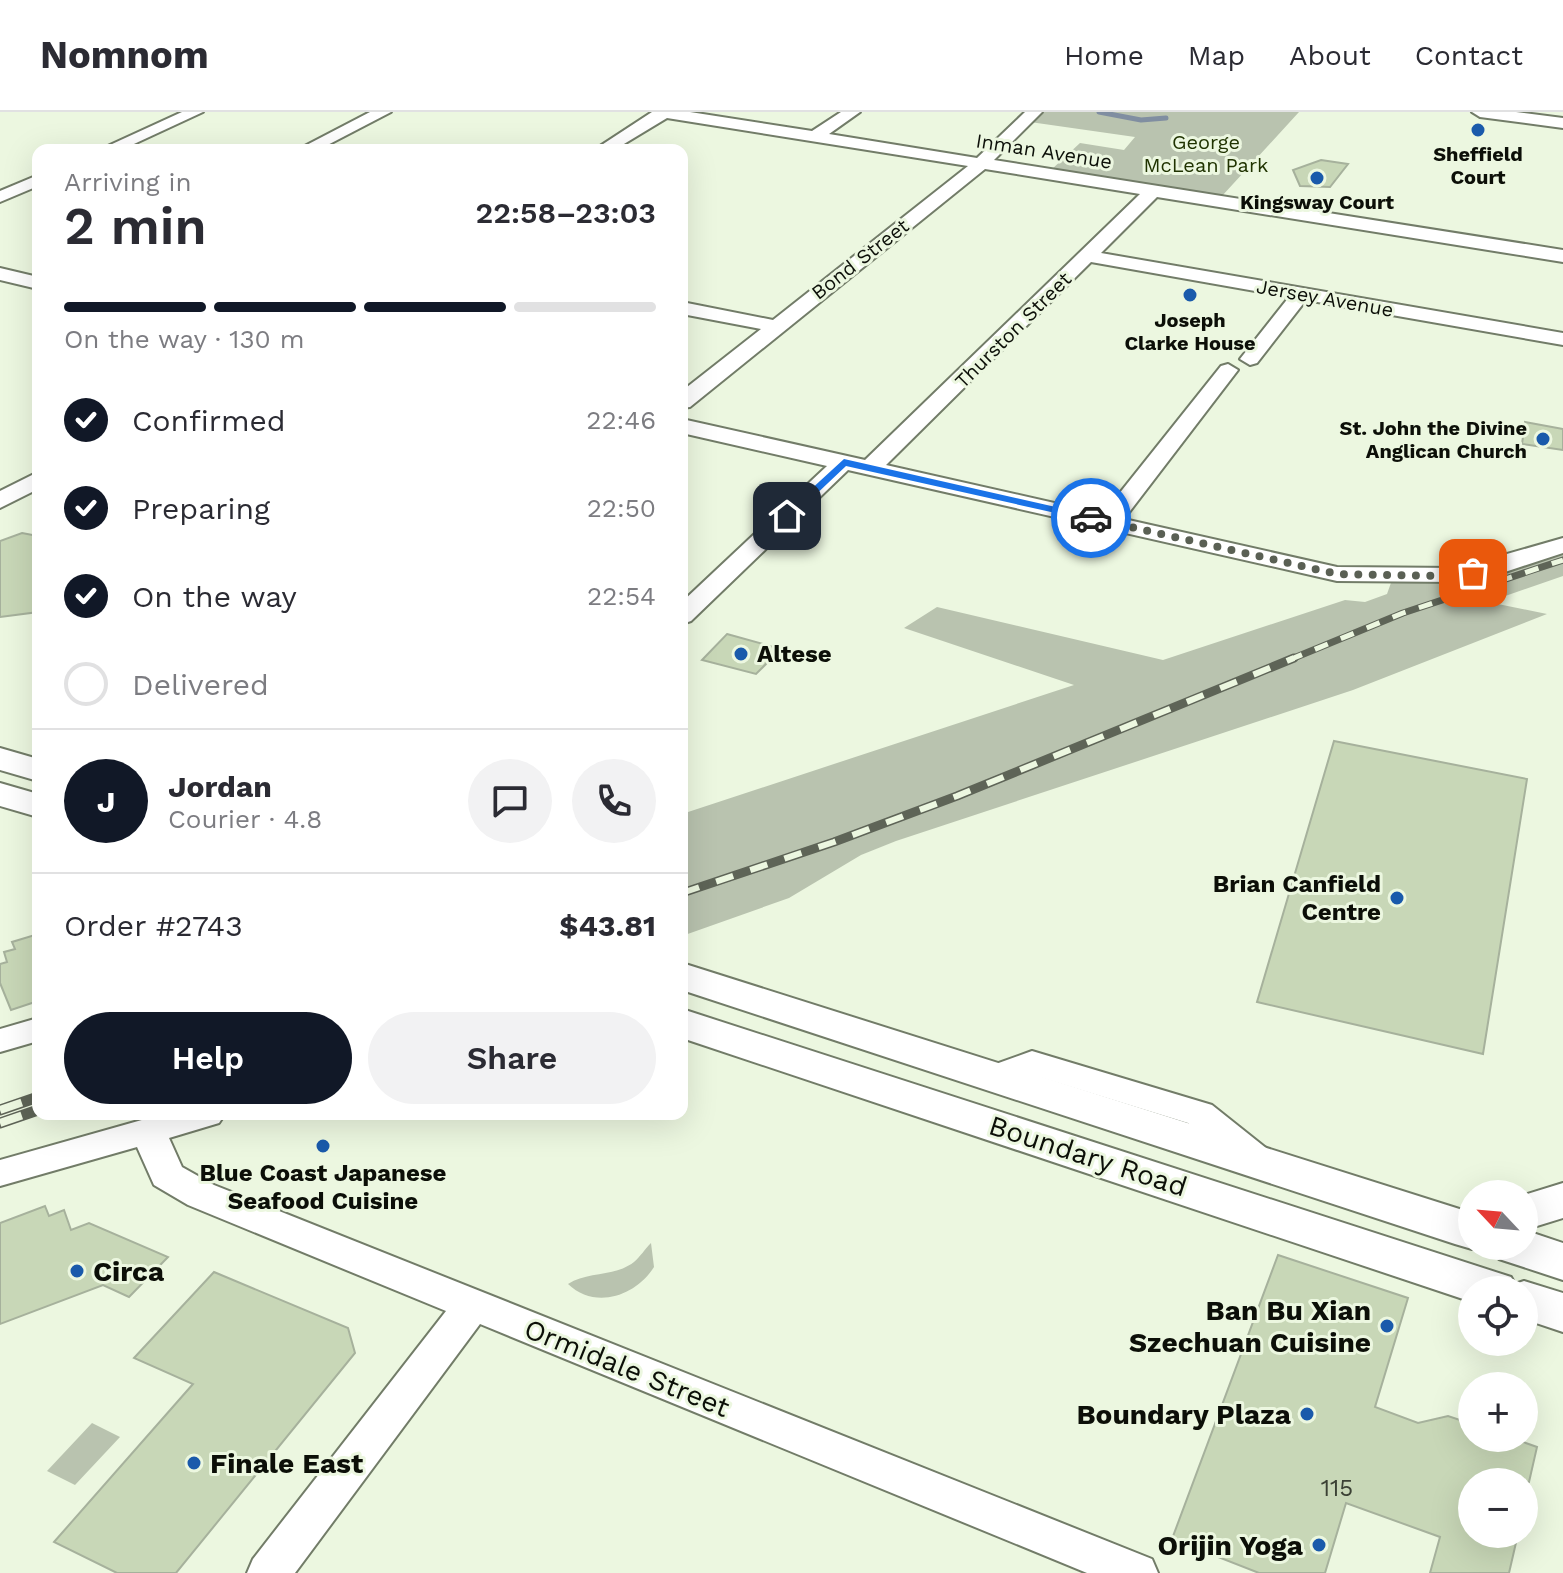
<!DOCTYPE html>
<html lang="en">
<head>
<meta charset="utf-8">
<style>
	:root { --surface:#fff; --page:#f2f2f3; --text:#2b2b33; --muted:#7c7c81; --line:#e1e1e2; --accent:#111827 }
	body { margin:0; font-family:"Work Sans",sans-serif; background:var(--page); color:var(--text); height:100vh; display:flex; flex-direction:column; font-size:30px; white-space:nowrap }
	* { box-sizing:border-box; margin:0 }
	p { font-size:26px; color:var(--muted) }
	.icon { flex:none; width:44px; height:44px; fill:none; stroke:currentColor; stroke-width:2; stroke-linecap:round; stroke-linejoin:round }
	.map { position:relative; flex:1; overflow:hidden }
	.drawer { position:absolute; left:32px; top:32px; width:656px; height:976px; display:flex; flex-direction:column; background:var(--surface); border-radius:16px; box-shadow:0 8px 32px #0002 }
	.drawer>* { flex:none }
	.needle { width:52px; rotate:296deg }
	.controls { position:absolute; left:1458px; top:1068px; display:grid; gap:16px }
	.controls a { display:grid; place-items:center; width:80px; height:80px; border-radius:50%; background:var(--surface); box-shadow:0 8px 32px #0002; font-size:40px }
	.pin { position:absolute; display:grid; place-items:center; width:68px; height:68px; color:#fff; margin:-34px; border-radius:16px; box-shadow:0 4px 12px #0006 }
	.courier { position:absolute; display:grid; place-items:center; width:80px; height:80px; margin:-40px; border:6px solid #1a73e8; border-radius:50%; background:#fff; color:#222; box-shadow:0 2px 10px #0007 }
	.summary em { font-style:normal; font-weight:600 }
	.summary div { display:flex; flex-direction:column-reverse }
	.summary { display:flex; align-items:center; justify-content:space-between; height:136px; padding:0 32px }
	h1 { font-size:52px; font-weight:600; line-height:60px }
	.bar { display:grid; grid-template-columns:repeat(4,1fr); gap:12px 8px; align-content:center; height:96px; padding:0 32px }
	.bar i { height:10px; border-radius:6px; background:var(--line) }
	.bar .current { background:var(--accent) }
	.bar p { grid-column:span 4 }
	.line { display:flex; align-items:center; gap:20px; padding:0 32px; border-top:2px solid var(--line) }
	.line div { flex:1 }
	.round { display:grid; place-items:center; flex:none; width:84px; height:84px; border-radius:42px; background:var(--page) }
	ol { padding:0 32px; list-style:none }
	li { display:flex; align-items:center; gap:24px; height:88px }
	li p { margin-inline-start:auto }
	li .icon { padding:8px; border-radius:50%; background:var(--accent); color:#fff; stroke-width:4 }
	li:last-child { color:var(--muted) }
	li i { width:44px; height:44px; border:4px solid var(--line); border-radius:50% }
	.primary-button { display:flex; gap:16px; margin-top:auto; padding:16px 32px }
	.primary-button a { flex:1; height:92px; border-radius:48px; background:var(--accent); color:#fff; font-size:32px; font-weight:600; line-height:92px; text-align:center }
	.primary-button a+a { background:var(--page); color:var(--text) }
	header { display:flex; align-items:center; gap:48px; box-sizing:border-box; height:112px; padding:0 40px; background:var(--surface); border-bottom:2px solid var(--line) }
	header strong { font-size:38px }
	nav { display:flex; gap:44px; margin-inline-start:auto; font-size:28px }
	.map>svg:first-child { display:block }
	.green { fill:#b9c3af }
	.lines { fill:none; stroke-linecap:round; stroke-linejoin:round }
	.stream { stroke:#808ea1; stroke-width:5 }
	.building { fill:#c8d7b7; stroke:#a6b19c; stroke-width:2 }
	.minor-casing { stroke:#727c68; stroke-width:4 }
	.major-casing { stroke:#727c68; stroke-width:4 }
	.minor { fill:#fff; fill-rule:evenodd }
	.major { fill:#fff; fill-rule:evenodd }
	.rail-far2-casing { stroke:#5e6457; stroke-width:7 }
	.rail-far1-casing { stroke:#5e6457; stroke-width:9 }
	.rail-casing { stroke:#5e6457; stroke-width:11 }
	.rail-far2 { stroke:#ecf7e0; stroke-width:5; stroke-dasharray:14; stroke-linecap:butt }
	.rail-far1 { stroke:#ecf7e0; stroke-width:6; stroke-dasharray:18; stroke-linecap:butt }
	.rail { stroke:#ecf7e0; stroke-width:8; stroke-dasharray:23; stroke-linecap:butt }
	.route { fill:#1a73e8 }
	.done { stroke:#5a6054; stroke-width:8; stroke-dasharray:0 14.4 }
	.poi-dot { fill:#1a5aab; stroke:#ecf7e0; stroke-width:3 }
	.labels { text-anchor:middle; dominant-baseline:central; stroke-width:6; stroke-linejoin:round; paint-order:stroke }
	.far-park-label { font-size:20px; fill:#203301; stroke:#ecf7e0 }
	.far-street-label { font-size:20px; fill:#0c0f08; stroke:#ecf7e0 }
	.far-poi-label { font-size:20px; font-weight:bold; fill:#0c0f08; stroke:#ecf7e0 }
	.poi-label { font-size:24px; font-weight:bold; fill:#0c0f08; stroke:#ecf7e0; text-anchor:start }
	.near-number-label { font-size:24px; fill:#3b4134 }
	.near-street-label { font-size:28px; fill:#0c0f08; stroke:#ecf7e0 }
	.near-poi-label { font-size:28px; font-weight:bold; fill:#0c0f08; stroke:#ecf7e0; text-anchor:end }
</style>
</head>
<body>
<header>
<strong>Nomnom</strong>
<nav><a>Home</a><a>Map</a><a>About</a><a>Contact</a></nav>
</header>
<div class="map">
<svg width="1563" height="1461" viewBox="0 0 1563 1461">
	<rect width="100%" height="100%" fill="#ecf7e0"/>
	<g class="green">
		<polygon points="1041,0 1299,0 1222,84 1051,58 1080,31 1124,38 1135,25 1030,10"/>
		<polygon points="1563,437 1563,464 1488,490 1547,502 1353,578 896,729 861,743 789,786 682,824 682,702 1074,573 904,516 937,495 1163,548 1345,488 1365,490 1387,482 1392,468 1419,468"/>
		<path d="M651 1131 654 1155C636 1184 595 1198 568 1172 588 1159 615 1165 634 1150 640 1145 645 1137 651 1131Z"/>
		<polygon points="92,1311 120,1325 75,1373 47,1359"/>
	</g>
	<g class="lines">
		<polyline class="stream" points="1099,0 1141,8 1166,6"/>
	</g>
	<g class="building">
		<polygon points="1321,48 1348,52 1330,75 1300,74 1293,58"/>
		<polygon points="1525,310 1563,317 1563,338 1522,332"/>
		<polygon points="22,421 38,424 38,500 0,505 0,429"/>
		<polygon points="727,522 781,537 756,562 702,548"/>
		<polygon points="1334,629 1527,667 1483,942 1257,890"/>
		<polygon points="38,822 38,889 11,898 0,871 0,852 7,850 4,840 15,837 12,830"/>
		<polygon points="45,1094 49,1104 64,1098 71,1118 89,1111 168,1145 129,1185 103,1173 0,1212 0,1111"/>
		<polygon points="1278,1143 1408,1186 1375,1295 1418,1311 1448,1304 1472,1312 1472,1326 1512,1326 1537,1335 1529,1370 1472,1370 1472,1422 1518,1422 1509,1461 1430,1461 1440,1425 1346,1391 1325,1461 1259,1461 1172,1427"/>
		<polygon points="214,1160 348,1216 355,1241 176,1461 117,1461 54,1430 193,1272 134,1246"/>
	</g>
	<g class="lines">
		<g class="minor-casing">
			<g id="minor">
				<polygon points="182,0 203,0 121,38 99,38"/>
				<polygon points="370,0 391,0 318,38 297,38"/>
				<polygon points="652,0 690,0 812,19 841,0 860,0 829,22 977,46 1025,0 1042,0 994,48 1563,138 1563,150 1157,85 1101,141 1563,221 1563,233 1306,188 1257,251 1250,253 1240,247 1289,185 1091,150 886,353 1103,402 1221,254 1228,252 1238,258 1124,407 1337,455 1458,456 1563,426 1563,441 1505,460 1458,470 1337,469 848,358 691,509 682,512 682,490 827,354 682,321 682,307 865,348 1140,82 985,57 690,295 682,296 682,279 761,217 682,202 682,190 773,208 968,54 667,6 614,38 594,38"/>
				<polygon points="1472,0 1516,0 1563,6 1563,16 1480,5"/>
				<polygon points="38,63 38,74 0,90 0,79"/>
				<polygon points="0,156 38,165 38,177 0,168"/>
				<polygon points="38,360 38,377 0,396 0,379"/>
				<polygon points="38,906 38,929 0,940 0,917"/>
				<polygon points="1032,939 1212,993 1271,1040 1276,1049 1271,1058 1258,1062 1245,1058 1188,1011 1033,963 994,977 982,973 977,965 982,957"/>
				<polygon points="163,1002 225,1002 219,1011 169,1026 182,1055 214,1073 1152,1447 1158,1461 1087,1461 480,1212 295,1461 247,1461 253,1447 446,1199 188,1093 154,1073 137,1035 0,1074 0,1048"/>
			</g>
		</g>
		<g class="major-casing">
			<g id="major">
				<polygon points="0,636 38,647 38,669 0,658"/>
				<polygon points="0,671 38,682 38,705 0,694"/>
				<polygon points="682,851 1472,1101 1472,1134 1481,1134 1472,1137 1455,1132 682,878"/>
				<polygon points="682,897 1511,1165 1515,1172 1524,1169 1563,1181 1563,1220 1524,1207 1524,1178 1472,1178 1472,1190 682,926"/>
				<polygon points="1563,1071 1563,1106 1524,1118 1563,1131 1563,1168 1499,1147 1492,1134 1524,1134 1524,1083"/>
			</g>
		</g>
		<use href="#minor" class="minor"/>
		<use href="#major" class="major"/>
		<g class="rail-far2-casing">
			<polyline id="rail-far2" points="1289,548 1403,501 1563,448"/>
		</g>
		<g class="rail-far1-casing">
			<polyline id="rail-far1" points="682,781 834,730 957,684 1294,546"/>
		</g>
		<g class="rail-casing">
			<g id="rail">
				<polyline points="0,998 38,985"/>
				<polyline points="0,1011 38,998"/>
			</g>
		</g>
		<use href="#rail-far2" class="rail-far2"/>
		<use href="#rail-far1" class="rail-far1"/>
		<use href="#rail" class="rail"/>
	</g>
	<polygon class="route" points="844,347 1091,403 1097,406 1091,409 846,354 791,406 784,406 784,402"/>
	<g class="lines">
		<polyline class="done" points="1091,406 1337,462 1441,464 1473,461"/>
	</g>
	<g class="poi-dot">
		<circle cx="1478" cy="18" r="8"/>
		<circle cx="1317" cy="66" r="8"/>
		<circle cx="1190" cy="183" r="8"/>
		<circle cx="1543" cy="327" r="8"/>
		<circle cx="741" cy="542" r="8"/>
		<circle cx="1397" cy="786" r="8"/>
		<circle cx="323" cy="1034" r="8"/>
		<circle cx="77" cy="1159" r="8"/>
		<circle cx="1387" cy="1214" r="8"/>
		<circle cx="1307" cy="1302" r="8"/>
		<circle cx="194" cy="1351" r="8"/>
		<circle cx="1319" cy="1433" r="8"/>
	</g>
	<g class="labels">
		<g class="far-park-label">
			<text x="1206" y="30">George<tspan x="1206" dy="23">McLean Park</tspan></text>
		</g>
		<g class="far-street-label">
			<text transform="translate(1044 39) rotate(9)">Inman Avenue</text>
			<text transform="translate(860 147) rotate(-38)">Bond Street</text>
			<text transform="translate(1325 186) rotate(10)">Jersey Avenue</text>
			<text transform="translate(1013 218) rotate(-45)">Thurston Street</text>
		</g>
		<g class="far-poi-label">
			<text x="1478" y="42">Sheffield<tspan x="1478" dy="23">Court</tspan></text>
			<text x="1317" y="90">Kingsway Court</text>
			<text x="1190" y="208">Joseph<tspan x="1190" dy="23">Clarke House</tspan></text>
			<text x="1527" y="316" text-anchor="end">St. John the Divine<tspan x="1527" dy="23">Anglican Church</tspan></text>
		</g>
		<g class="poi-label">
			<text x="757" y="542">Altese</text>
			<text x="1381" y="772" text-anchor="end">Brian Canfield<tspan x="1381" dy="28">Centre</tspan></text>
			<text x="323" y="1061" text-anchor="middle">Blue Coast Japanese<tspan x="323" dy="28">Seafood Cuisine</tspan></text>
		</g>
		<g class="near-number-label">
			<text x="1337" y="1376">115</text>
		</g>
		<g class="near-street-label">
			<text transform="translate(1088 1044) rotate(18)">Boundary Road</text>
			<text transform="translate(627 1256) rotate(22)">Ormidale Street</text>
		</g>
		<g class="near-poi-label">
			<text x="93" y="1159" text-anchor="start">Circa</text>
			<text x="1371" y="1198">Ban Bu Xian<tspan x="1371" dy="32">Szechuan Cuisine</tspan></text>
			<text x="1291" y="1302">Boundary Plaza</text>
			<text x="210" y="1351" text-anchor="start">Finale East</text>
			<text x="1303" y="1433">Orijin Yoga</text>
		</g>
	</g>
</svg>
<div class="controls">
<a><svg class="needle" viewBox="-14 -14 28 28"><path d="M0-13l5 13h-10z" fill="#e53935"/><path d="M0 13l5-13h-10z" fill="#7c7c81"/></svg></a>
<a><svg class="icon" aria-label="locate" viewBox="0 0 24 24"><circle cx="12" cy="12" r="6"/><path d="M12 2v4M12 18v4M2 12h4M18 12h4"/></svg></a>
<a>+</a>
<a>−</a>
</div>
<div class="pin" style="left:1473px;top:461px;background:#ea580c"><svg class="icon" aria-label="bag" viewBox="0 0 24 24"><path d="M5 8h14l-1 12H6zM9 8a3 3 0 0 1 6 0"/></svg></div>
<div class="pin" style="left:787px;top:404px;background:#1f2937"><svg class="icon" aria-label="home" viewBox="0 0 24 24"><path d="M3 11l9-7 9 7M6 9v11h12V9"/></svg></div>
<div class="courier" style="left:1091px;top:406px"><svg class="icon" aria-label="car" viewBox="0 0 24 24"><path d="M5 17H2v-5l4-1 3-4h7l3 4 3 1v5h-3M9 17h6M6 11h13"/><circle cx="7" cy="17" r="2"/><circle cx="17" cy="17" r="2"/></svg></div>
<section class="drawer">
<div class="summary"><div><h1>2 min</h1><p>Arriving in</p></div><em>22:58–23:03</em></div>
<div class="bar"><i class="current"></i><i class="current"></i><i class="current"></i><i></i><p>On the way · 130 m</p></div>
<ol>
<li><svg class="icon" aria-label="check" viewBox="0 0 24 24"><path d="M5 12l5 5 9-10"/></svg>Confirmed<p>22:46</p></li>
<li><svg class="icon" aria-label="check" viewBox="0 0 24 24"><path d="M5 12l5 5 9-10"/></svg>Preparing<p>22:50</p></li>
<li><svg class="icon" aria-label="check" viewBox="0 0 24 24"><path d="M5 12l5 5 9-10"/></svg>On the way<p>22:54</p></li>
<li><i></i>Delivered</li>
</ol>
<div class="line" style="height:144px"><b class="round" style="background:var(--accent);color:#fff">J</b><div><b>Jordan</b><p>Courier · 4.8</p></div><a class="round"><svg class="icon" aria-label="chat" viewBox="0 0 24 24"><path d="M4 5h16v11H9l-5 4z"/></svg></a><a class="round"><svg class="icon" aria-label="phone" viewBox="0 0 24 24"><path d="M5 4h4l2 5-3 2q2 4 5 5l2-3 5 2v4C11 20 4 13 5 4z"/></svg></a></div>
<div class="line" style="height:104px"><div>Order #2743</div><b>$43.81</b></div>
<div class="primary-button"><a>Help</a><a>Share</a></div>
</section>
</div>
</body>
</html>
